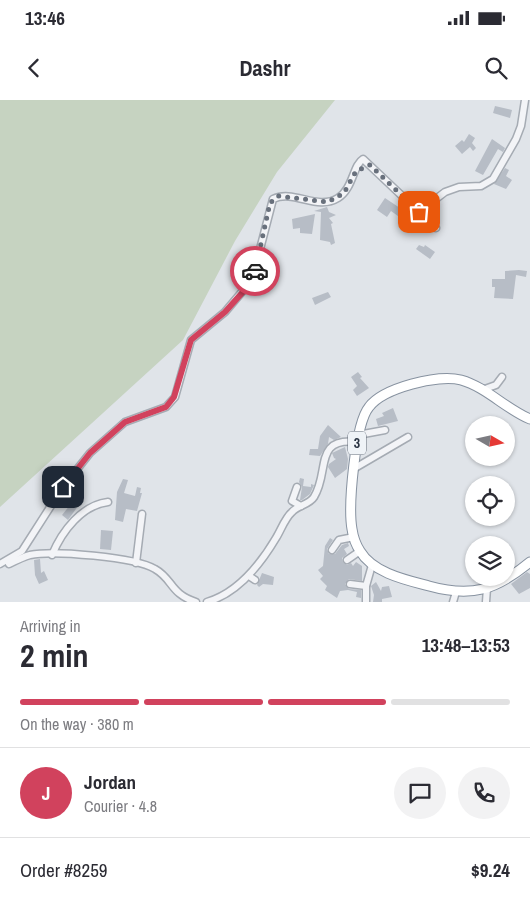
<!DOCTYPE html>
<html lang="en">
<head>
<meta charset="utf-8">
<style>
	:root { --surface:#fff; --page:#f2f2f3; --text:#2b2b33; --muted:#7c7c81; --line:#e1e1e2; --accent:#d1425d }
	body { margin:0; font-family:"Archivo Narrow",sans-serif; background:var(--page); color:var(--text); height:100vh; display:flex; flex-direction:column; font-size:19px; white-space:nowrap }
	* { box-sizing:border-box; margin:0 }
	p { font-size:16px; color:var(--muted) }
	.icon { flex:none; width:28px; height:28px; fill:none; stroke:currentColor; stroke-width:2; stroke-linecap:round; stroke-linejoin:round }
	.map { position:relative; height:502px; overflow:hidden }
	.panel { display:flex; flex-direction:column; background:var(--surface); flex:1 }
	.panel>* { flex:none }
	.needle { width:32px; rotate:99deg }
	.tools { position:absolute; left:465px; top:316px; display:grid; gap:10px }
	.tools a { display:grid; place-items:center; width:50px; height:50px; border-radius:50%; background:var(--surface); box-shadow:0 1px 4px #0004; font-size:25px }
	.pin { position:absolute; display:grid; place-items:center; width:42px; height:42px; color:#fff; margin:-21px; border-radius:10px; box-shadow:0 2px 8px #0006 }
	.courier { position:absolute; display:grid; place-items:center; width:50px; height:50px; margin:-25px; border:4px solid #d1425d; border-radius:50%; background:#fff; color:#222; box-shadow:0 1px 6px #0007 }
	.head em { font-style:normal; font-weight:700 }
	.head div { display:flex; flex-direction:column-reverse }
	.head { display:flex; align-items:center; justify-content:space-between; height:85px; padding:0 20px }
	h1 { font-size:32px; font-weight:700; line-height:38px }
	.bar { display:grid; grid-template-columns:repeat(4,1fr); gap:8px 5px; align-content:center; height:60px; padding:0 20px }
	.bar i { height:6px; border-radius:4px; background:var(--line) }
	.bar .active { background:var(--accent) }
	.bar p { grid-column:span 4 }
	.line { display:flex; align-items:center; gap:12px; padding:0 20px; border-top:1px solid var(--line) }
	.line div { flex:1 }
	.round { display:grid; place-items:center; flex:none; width:52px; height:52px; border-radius:26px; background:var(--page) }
	.status { display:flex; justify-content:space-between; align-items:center; height:35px; padding:0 25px; background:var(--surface); direction:ltr }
	.status svg { height:14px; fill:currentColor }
	header { display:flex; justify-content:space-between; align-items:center; height:65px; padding:0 20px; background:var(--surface); font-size:22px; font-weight:700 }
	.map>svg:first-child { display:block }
	.green { fill:#c6d3c1 }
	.building { fill:#b7bdc6 }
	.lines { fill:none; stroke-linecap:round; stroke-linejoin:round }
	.minor-casing { stroke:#a5abb3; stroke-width:9 }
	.highway-casing { stroke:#8792a0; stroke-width:11 }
	.minor { stroke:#f3f4f7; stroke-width:6 }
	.highway { stroke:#fff; stroke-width:9 }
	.done { stroke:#68707c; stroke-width:5; stroke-dasharray:0 9 }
	.route { stroke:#d1425d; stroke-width:6 }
	.labels { text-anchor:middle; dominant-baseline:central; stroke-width:5; stroke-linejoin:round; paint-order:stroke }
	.shield { fill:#eff3f7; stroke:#646c78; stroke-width:1 }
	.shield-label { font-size:14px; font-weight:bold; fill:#283241 }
</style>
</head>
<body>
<div class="status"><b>13:46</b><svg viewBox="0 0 49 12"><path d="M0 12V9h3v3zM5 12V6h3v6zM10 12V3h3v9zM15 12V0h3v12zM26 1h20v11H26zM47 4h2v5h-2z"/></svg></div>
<header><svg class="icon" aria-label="back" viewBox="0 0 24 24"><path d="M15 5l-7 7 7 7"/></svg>Dashr<svg class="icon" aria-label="search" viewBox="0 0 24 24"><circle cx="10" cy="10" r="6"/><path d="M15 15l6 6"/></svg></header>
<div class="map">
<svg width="530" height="502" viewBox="0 0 530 502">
	<rect width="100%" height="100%" fill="#e0e4e9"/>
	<polygon class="green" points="0,0 335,0 277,72 235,141 183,240 0,407"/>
	<g class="building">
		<polygon points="495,6 512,10 510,18 493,13"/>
		<polygon points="469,34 475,38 472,43 476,48 473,51 470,47 462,54 455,46 462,40 464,42"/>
		<polygon points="492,39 505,48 503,52 498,49 483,75 475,71"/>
		<polygon points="505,68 509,70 506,76 512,80 506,89 494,84"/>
		<polygon points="385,98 403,110 398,116 391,111 387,117 377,110"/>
		<polygon points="327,107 329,112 336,115 329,118 333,123 331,124 335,143 331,145 330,142 320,140 321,112 314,111"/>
		<polygon points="315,114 312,134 300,133 300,128 293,129 292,119"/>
		<polygon points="419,145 424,147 425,145 435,152 430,159 416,149"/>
		<polygon points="519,170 527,171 526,177 516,175 513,199 494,198 495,187 492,187 492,179 505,179 505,171"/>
		<polygon points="328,192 331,197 315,205 312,198"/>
		<polygon points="358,272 362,277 360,278 369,288 357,296 353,290 357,286 351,277"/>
		<polygon points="393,308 398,321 378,326 376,319 384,316 382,313"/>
		<polygon points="328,325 341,337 334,340 329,337 328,344 320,356 309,355 310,349 318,349 320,336"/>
		<polygon points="345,347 348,359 347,369 335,378 328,367 329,364 336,359 334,358 332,353"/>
		<polygon points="300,378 304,379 303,386 311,387 311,384 314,385 310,394 302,400 300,400 302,387 299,382"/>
		<polygon points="123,379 128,380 124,393 135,396 137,387 141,388 140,393 142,393 137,411 126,409 123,422 115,420 117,392"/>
		<polygon points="75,399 81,402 68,420 62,415"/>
		<polygon points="101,430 113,431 111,450 100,449"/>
		<polygon points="330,438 333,440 327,449 329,454 335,454 342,445 348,443 349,446 344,449 347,454 342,458 343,462 347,465 351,463 353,466 356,462 362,466 362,481 349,479 345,484 349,489 361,490 361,498 356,497 357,492 348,490 340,491 337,498 325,490 327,486 320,479 323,476 318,470 323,466 325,446"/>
		<polygon points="40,459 41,473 44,471 48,480 39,484 35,475 34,460"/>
		<polygon points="527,472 530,474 530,488 519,494 511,484"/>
		<polygon points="262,473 274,477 273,485 263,484 259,487 257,485"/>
		<polygon points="376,482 381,491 382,487 389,486 392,497 382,499 382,502 373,502 374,495 371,486"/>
	</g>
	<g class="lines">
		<g class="minor-casing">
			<g id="minor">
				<polyline points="419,112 445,92 459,87 481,86 493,79 516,39 521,26 525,0"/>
				<polyline points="412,124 420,113"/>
				<polyline points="482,290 496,285 502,277"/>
				<polyline points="358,335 385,330"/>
				<polyline points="355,368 408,337"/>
				<polyline points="297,387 292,401 301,406"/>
				<polyline points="332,450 339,440 354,437"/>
				<path d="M52 455C62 431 82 405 108 402"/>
				<polyline points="347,460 360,451"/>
				<polyline points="136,463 142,414"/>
				<path d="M0 464 22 451 63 387 90 353 125 322 166 307 175 297 191 240 225 212 252 180 273 99C294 89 317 111 338 98 353 89 353 65 363 59L436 128"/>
				<path d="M9 464C15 461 23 457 30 455 53 450 135 457 155 469 173 479 170 494 196 502"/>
				<polyline points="249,476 255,480"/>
				<polyline points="350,484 366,486"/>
				<path d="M207 502C238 493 260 465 276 438 281 430 285 418 292 412 298 405 309 405 314 397 330 372 313 337 357 342"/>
				<polyline points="366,502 366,486 372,465"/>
				<polyline points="453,502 456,492"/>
				<polyline points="486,502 487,488"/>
			</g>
		</g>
		<g class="highway-casing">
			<path id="highway" d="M530 319C506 309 486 287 461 280 438 274 383 288 369 307 355 324 348 406 352 429 353 436 356 445 360 451 373 473 406 480 429 486 472 498 496 490 530 462"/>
		</g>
		<use href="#minor" class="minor"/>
		<use href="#highway" class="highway"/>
	</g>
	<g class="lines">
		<polyline class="done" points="255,171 270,103 278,96 328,102 344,93 356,71 370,65 419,112"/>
		<polyline class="route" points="63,387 90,353 125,322 166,307 174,297 191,240 225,212 250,184 255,171"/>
	</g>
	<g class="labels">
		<rect class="shield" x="348" y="331.5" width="18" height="23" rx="4"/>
		<g class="shield-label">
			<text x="357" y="343">3</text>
		</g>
	</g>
</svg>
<div class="tools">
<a><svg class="needle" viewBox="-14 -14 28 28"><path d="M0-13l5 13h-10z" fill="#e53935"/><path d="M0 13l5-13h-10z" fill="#7c7c81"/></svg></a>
<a><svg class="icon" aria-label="locate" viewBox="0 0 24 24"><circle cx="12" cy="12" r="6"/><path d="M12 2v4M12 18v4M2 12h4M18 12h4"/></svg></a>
<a><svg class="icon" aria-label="layers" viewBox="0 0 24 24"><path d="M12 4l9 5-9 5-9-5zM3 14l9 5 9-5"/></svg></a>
</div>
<div class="pin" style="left:419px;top:112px;background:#ea580c"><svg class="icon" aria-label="bag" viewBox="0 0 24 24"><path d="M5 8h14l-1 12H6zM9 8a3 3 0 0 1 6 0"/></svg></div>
<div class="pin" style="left:63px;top:387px;background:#1f2937"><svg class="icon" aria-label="home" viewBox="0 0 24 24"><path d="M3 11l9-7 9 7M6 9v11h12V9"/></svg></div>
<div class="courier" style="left:255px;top:171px"><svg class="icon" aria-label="car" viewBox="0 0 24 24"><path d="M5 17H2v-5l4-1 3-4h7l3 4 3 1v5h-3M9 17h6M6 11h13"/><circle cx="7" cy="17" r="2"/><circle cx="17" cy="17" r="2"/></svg></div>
</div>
<section class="panel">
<div class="head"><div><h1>2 min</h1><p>Arriving in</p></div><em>13:48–13:53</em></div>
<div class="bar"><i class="active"></i><i class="active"></i><i class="active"></i><i></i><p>On the way · 380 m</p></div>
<div class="line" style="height:90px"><b class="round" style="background:var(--accent);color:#fff">J</b><div><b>Jordan</b><p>Courier · 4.8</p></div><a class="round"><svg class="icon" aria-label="chat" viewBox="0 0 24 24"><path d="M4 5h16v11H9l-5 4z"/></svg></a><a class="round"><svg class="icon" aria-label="phone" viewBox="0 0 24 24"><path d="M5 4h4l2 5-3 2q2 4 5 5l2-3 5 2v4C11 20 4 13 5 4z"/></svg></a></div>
<div class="line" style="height:65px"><div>Order #8259</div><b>$9.24</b></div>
</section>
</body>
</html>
